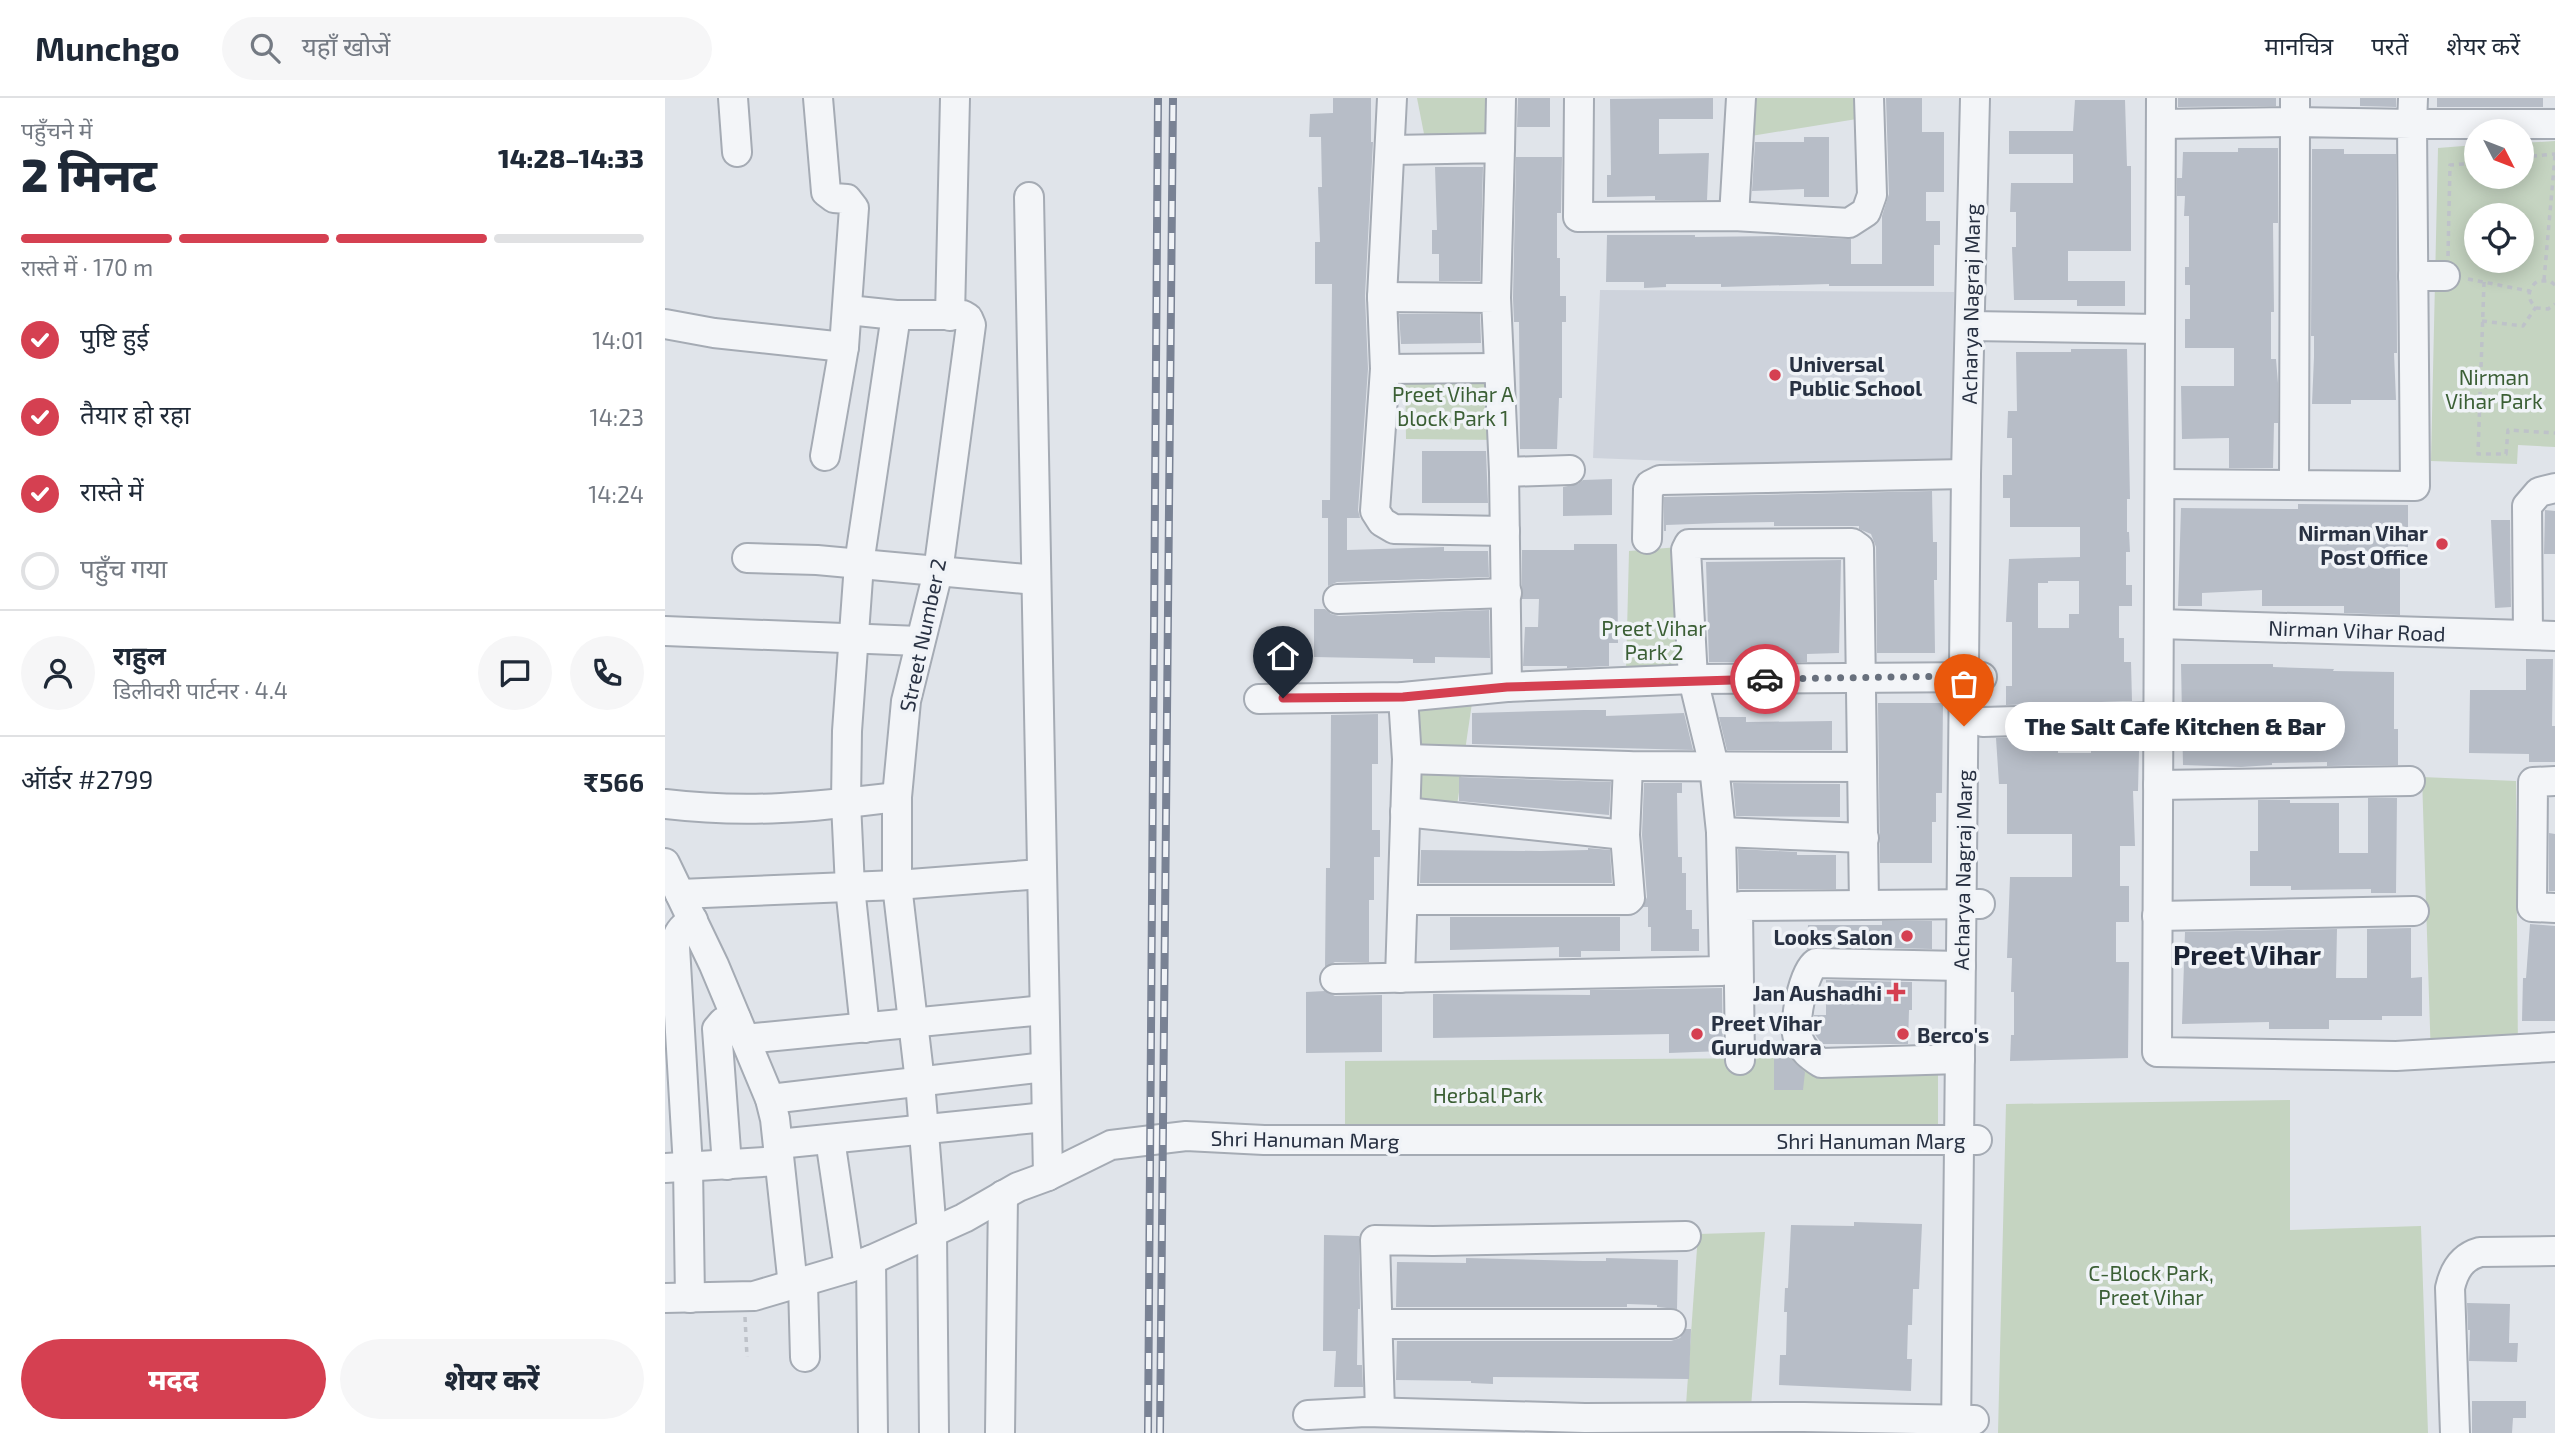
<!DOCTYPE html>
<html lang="hi">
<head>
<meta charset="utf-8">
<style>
	:root { --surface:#fff; --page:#f6f6f7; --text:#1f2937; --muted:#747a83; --line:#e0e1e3; --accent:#d54051 }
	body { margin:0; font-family:"Exo 2","Noto Sans Devanagari",sans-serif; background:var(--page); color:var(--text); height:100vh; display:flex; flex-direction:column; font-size:26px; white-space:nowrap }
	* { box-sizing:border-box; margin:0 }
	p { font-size:23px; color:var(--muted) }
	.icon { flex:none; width:38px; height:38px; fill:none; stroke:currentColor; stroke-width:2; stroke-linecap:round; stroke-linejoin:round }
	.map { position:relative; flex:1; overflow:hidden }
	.drawer { display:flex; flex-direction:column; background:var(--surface); width:665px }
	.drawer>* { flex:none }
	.needle { width:46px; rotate:132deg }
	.buttons { position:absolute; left:1799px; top:21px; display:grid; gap:14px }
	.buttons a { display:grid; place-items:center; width:70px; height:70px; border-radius:50%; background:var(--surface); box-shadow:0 4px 18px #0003; font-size:35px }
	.pin { position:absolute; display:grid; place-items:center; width:60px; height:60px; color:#fff; margin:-72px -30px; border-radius:50% 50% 50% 0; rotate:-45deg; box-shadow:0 0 7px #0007 }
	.pin .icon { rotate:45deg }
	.courier { position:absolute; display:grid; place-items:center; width:70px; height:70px; margin:-35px; border:5px solid #d54051; border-radius:50%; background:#fff; color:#222; box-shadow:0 2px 9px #0007 }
	.bubble { position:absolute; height:49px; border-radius:24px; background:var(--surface); box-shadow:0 4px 18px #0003; font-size:23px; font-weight:800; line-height:49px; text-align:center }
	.overview em { font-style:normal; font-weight:800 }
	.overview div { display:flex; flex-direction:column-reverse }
	.overview { display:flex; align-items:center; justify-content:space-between; height:119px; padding:0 21px }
	h1 { font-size:46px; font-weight:800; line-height:52px }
	.bar { display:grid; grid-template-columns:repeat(4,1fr); gap:10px 7px; align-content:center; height:84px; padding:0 21px }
	.bar i { height:9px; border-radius:5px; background:var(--line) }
	.bar .active { background:var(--accent) }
	.bar p { grid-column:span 4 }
	.line { display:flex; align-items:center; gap:18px; padding:0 21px; border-top:2px solid var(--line) }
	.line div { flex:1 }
	.round { display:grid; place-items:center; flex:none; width:74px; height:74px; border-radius:37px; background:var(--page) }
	ol { padding:0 21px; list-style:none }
	li { display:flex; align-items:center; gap:21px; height:77px }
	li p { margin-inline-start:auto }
	li .icon { padding:7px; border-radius:50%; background:var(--accent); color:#fff; stroke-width:4 }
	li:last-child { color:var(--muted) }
	li i { width:38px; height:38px; border:4px solid var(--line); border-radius:50% }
	.action { display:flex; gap:14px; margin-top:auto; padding:14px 21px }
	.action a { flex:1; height:80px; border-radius:42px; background:var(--accent); color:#fff; font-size:28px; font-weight:800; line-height:80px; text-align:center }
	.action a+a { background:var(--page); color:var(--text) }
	header { display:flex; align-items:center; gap:42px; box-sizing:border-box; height:98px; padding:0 35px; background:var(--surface); border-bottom:2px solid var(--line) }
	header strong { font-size:33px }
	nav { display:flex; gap:38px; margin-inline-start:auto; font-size:24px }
	.search { width:490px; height:63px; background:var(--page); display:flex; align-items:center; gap:18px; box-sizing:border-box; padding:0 24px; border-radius:38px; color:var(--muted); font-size:26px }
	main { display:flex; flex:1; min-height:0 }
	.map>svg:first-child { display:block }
	.built { fill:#ced3dc }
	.green { fill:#c5d4c1; fill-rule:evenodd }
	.building { fill:#b7bdc7; fill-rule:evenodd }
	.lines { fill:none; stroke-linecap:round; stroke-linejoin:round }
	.minor-casing { stroke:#a5abb4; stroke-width:32 }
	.path { stroke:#bec2c9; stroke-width:3.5; stroke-dasharray:5 5; stroke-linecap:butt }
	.minor { stroke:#f3f5f8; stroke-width:28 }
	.rail-casing { stroke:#798294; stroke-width:8 }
	.rail { stroke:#f0f3f7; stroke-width:5; stroke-dasharray:16; stroke-linecap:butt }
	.done { stroke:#68707d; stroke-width:7; stroke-dasharray:0 12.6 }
	.route { stroke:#d54051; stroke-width:9 }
	.poi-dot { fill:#d54051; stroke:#f0f3f7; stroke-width:2.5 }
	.labels { text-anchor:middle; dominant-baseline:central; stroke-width:7; stroke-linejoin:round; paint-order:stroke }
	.street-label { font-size:21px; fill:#283142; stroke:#f0f3f7 }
	.poi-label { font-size:21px; font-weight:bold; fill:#283142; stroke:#f0f3f7; text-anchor:start }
	.park-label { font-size:21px; fill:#3b5f35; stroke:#f0f3f7 }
	.district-label { font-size:28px; font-weight:bold; fill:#1a2233; stroke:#f0f3f7 }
</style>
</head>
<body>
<header>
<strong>Munchgo</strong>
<div class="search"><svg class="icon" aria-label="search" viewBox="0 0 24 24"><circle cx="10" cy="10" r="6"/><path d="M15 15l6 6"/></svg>यहाँ खोजें</div>
<nav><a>मानचित्र</a><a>परतें</a><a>शेयर करें</a></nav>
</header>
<main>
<section class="drawer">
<div class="overview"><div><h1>2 मिनट</h1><p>पहुँचने में</p></div><em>14:28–14:33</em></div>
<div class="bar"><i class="active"></i><i class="active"></i><i class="active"></i><i></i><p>रास्ते में · 170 m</p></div>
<ol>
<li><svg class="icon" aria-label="check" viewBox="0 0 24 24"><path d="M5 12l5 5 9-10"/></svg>पुष्टि हुई<p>14:01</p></li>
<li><svg class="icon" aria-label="check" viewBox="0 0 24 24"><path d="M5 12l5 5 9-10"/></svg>तैयार हो रहा<p>14:23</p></li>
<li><svg class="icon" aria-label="check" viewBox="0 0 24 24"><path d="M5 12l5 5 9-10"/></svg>रास्ते में<p>14:24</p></li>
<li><i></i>पहुँच गया</li>
</ol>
<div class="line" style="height:126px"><a class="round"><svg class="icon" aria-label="person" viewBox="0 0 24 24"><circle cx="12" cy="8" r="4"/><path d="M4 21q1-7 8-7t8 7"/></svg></a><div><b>राहुल</b><p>डिलीवरी पार्टनर · 4.4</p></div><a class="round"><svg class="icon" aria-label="chat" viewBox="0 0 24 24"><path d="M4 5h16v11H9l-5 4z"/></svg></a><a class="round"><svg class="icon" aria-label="phone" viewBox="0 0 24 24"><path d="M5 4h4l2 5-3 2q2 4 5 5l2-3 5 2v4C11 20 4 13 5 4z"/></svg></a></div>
<div class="line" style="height:91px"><div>ऑर्डर #2799</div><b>₹566</b></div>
<div class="action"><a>मदद</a><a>शेयर करें</a></div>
</section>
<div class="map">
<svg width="1890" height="1335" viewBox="0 0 1890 1335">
	<rect width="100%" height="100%" fill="#e0e4ea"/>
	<polygon class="built" points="935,192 1289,194 1287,374 928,360"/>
	<g class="green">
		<polygon points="752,0 826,0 826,40 759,36"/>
		<polygon points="1088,0 1198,0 1198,20 1086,38"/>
		<path d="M1890 43V349L1853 347 1852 366 1766 363 1773 50 1811 47V79H1857V45ZM1811 117H1857V163H1811Z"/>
		<polygon points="834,273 836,342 741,341 740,274"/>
		<polygon points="1014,449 1020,565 961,573 964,453"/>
		<polygon points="750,605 807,605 788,735 756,729"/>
		<polygon points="1757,679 1851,683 1853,960 1766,962"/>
		<polygon points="1273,959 1273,1027 680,1032 680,963"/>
		<polygon points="1625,1002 1625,1132 1756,1128 1763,1335 1333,1335 1341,1006"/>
		<polygon points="1100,1134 1086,1309 1021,1307 1033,1136"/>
	</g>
	<g class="building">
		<polygon points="668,0 706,0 706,44 708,44 700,198 703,271 693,412 695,420 682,420 682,452 779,449 779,453 823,453 824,479 672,484 663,488 663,420 657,420 657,402 665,402 667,186 650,186 650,144 655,144 653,89 657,89 656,39 644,39 645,16 668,15"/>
		<polygon points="853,0 885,0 885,29 852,29"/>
		<polygon points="1048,0 1048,21 994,21 994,56 1044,55 1042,102 990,102 990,98 942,99 942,77 946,77 945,1"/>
		<polygon points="1221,0 1257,0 1257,34 1279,34 1279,94 1261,94 1261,123 1275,123 1275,147 1269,147 1269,188 1164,188 1164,186 1056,189 1056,186 1001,186 1001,189 979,190 979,184 941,184 942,137 1030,137 1030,139 1113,138 1186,141 1186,166 1217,166 1217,118 1224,96"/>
		<polygon points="1513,0 1611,0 1611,8 1513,9"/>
		<polygon points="1695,0 1731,0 1731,9 1695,8"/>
		<rect x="1772" y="0" width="106" height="9"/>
		<polygon points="1410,2 1460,2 1462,68 1466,68 1466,153 1403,153 1403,183 1460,183 1460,208 1412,208 1412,202 1349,202 1347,149 1351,149 1351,114 1345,114 1346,85 1408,85 1408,56 1344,56 1344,33 1408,33"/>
		<polygon points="1139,39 1164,39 1164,99 1139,99 1139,91 1087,93 1090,44 1139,44"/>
		<polygon points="1573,50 1613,50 1613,125 1608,125 1609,214 1606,214 1606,261 1611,261 1613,285 1613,325 1609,325 1608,370 1564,370 1564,340 1517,341 1516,288 1569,288 1569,250 1520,250 1520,221 1525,221 1525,187 1520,187 1520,169 1524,169 1524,118 1519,118 1520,98 1512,98 1512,80 1517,80 1518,54 1573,54"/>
		<polygon points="1647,51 1679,51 1679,56 1731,56 1732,255 1729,255 1731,302 1686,302 1686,306 1647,306 1649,259 1649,238 1646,238"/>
		<polygon points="851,59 897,59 896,115 892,115 892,160 895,160 895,198 901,198 901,224 897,224 897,300 894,300 892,351 855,351 854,224 849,224 848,200"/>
		<polygon points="770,69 818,69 815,183 774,183 774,156 767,156 767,132 772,132"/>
		<polygon points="734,216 815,216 816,245 736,246"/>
		<path d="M1406 251H1462L1465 401H1462V434H1464L1465 454H1461V487H1467V508H1454V540H1459V564H1466L1467 603 1341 607V588H1347V524H1341L1344 461 1415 459V429H1345V400H1338V377H1347V340H1342L1343 313H1352L1351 254H1406ZM1383 483H1414V516H1404V530H1373V485H1383Z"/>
		<polygon points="757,353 821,353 823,405 757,405"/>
		<polygon points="947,381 947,417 898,418 898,389 913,386 918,382"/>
		<polygon points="1267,393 1268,444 1272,444 1272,482 1269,482 1270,555 1212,555 1211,449 1206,436 1194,431 1194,428 1109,428 1109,424 1055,425 1001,427 1001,433 999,433 999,399"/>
		<polygon points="1633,406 1743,407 1743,449 1735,449 1735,517 1679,515 1679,508 1597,508 1597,492 1537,495 1537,508 1513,508 1516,410 1633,411"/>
		<polygon points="1880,412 1890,413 1890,456 1879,456"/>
		<polygon points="1826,422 1845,422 1846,509 1830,510"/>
		<polygon points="909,446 952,446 953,545 944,545 944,568 902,570 902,568 858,568 860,529 873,529 874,501 857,501 857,452 909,452"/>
		<polygon points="1176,462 1174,555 1142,556 1142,564 1044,564 1041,464"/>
		<polygon points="649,511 660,511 666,516 674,518 824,512 825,560 770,559 770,565 748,565 748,561 649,559"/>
		<polygon points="1861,561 1888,561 1887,628 1890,628 1890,664 1864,664 1864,656 1804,655 1805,592 1861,592"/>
		<polygon points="1516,566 1608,566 1608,569 1669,571 1668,573 1729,574 1729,631 1733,631 1733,667 1662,668 1662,664 1607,665 1607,667 1576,669 1518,667"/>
		<polygon points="1213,605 1278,605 1277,695 1271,695 1271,724 1267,724 1267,765 1215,765"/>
		<polygon points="919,612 941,612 941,618 1019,615 1028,652 807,646 807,615"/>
		<polygon points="713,616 713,666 707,666 707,732 715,732 715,759 709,759 709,802 704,802 704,864 670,864 660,869 661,770 665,770 666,617"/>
		<polygon points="1054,619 1081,619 1081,624 1167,623 1167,652 1062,652"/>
		<polygon points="1477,636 1477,653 1474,653 1473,693 1468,693 1470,748 1455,748 1455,788 1464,788 1464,824 1451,824 1451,864 1464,864 1463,960 1345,963 1346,937 1349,937 1349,894 1346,894 1347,860 1342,860 1345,779 1407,779 1407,736 1342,736 1342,686 1334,686 1331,640 1393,639 1393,655 1426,655 1426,638"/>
		<polygon points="794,679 946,684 944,717 794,703"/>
		<polygon points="979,685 1017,685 1017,695 1012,695 1013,759 1017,759 1017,775 1021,775 1021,812 1027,812 1027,831 1034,831 1034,853 986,853 986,829 983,829 983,809 978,809 982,799 977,737"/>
		<polygon points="1068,685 1175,686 1175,719 1071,718"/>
		<polygon points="1703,700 1732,700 1731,795 1706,795 1706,791 1626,792 1626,788 1585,788 1585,753 1593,753 1593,702 1625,702 1625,705 1674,705 1674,755 1703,755"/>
		<polygon points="1884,735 1890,736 1890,793 1884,793"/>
		<polygon points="923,750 945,752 947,785 755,785 756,752 876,753 923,752"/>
		<polygon points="1073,751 1132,754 1132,757 1171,757 1171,791 1074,791"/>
		<polygon points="785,819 955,819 955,853 916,853 916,859 894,859 894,849 785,852"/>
		<polygon points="1217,823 1267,823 1267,851 1151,848 1142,851 1143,827 1217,827"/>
		<polygon points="1865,826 1890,828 1890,923 1857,923 1858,880 1861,880"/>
		<polygon points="1746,830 1746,880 1757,879 1757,918 1717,918 1717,922 1664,922 1664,931 1604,931 1604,924 1517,926 1520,834 1672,831 1671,880 1702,880 1702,831"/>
		<polygon points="1161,882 1247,884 1247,912 1244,912 1243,946 1157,946 1149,935 1148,925 1149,917 1161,917"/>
		<polygon points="1057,890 1058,953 1004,955 1004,936 768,940 768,896 925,897 925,892"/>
		<polygon points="641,894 660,893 670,898 717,897 717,954 641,955"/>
		<polygon points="1109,958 1124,959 1140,974 1138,992 1109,992"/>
		<polygon points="1189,1124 1257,1126 1254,1191 1248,1191 1247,1227 1243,1227 1242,1261 1247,1261 1246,1293 1114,1287 1115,1257 1121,1257 1122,1214 1119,1214 1120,1190 1123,1190 1126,1127 1189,1128"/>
		<polygon points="659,1137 694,1138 695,1211 693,1211 692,1267 697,1267 698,1289 669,1289 671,1253 658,1253"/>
		<polygon points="801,1160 918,1163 941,1163 941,1160 1013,1162 1012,1211 992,1209 992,1207 962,1206 962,1209 731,1209 732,1164 801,1165"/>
		<polygon points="1802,1205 1845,1206 1844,1245 1853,1245 1852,1264 1804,1263 1805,1232 1803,1232"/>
		<polygon points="1021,1231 1026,1231 1024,1281 828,1279 828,1286 806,1285 806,1283 731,1282 732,1243 1006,1243 1015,1240"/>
		<polygon points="1807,1303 1861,1303 1861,1320 1848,1320 1847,1335 1807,1335"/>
	</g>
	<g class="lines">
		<g class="minor-casing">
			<g id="minor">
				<polyline points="68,0 72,54"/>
				<polyline points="153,0 161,94 169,100 182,101 189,110 179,249 160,358"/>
				<polyline points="727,0 717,199 720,271 710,413 717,424 729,431 840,433"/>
				<polyline points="914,0 913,119 1069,118 1184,125 1201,114 1207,97 1204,0"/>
				<polyline points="1496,0 1492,954 1731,958 1890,949"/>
				<polyline points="1748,0 1747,26 1890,26"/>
				<polyline points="1496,26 1630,24 1630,0"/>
				<polyline points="835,50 836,0"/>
				<polyline points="726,52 835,50 831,200"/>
				<polyline points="364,99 383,1078"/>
				<polyline points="1069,118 1076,0"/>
				<polyline points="1748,178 1780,178"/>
				<polyline points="717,199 831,200 839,374 842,589"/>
				<polyline points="183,212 231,217 298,217 303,220 306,227 273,474 241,603 232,699 232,787 255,984 267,1135 269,1335"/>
				<polyline points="285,218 290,0"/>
				<polyline points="0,226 49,235 179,249"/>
				<polyline points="1305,228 1495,231"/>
				<polyline points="720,271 833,270"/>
				<polyline points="839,374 905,372"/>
				<polyline points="1495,386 1750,388 1747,26 1630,24 1629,387"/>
				<polyline points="982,441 983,391 985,387 995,382 1301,376"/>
				<polyline points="82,460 152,462 371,482"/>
				<polyline points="673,501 842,495"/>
				<polyline points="1494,526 1890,538"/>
				<polyline points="0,533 254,543"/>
				<polyline points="1863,537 1862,408 1874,394 1890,390"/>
				<polyline points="594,601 738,599 842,589 1028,581 1317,579"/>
				<polyline points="1318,624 1494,619"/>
				<polyline points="742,661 963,668 1197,669"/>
				<polyline points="1890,683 1868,684 1867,809 1890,810"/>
				<polyline points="1493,687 1745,683"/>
				<path d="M0 706C84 716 149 709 232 699"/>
				<polyline points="740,714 960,737"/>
				<polyline points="1056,734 1199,740"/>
				<polyline points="0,765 49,867 105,1001 110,1021 128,1188"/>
				<polyline points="15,796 232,787 376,776"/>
				<polyline points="738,802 963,802 965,800 960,737 963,668"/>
				<polyline points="1492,818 1749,813"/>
				<polyline points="735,880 742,661 738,599"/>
				<polyline points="670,881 1057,873 1059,870 1056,734 1049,668 1028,581 1021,452 1024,446 1187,445 1194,450 1199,806"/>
				<polyline points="200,930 185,789 181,705 182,633 194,466 231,217"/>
				<polyline points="80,941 379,912"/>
				<path d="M1295 961 1156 965C1145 958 1138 953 1133 940 1128 926 1138 874 1151 865L1296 868"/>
				<polyline points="1075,962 1073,813 1076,808 1315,806"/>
				<polyline points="105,1001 380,969"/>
				<polyline points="165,1041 184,1170"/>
				<polyline points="113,1046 381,1019"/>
				<polyline points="62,1067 52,931 58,924 71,920"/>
				<polyline points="0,1070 114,1063"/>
				<polyline points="206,1162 208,1335"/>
				<polyline points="138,1186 140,1259"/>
				<polyline points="0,1200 89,1198 184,1170 206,1162 299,1120 353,1089 383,1078 446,1047 521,1038 599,1042 1312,1042"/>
				<path d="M25 1200 23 1069 10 849C12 835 16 830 28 822"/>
				<polyline points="714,1226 1006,1226"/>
				<polyline points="715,1314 710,1142 768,1143 1021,1138"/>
				<polyline points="643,1317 701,1314 920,1320 1139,1319 1309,1322"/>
				<polyline points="335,1335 338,1097"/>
				<polyline points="1291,1335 1301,376 1310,0"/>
				<path d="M1790 1335 1785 1190C1789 1172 1797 1159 1815 1154L1890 1153"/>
			</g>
		</g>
		<g class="path">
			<polyline points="1857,59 1890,56"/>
			<polyline points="1783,158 1785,67 1811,65"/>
			<polyline points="1803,181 1864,193"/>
			<polyline points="1879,182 1890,58"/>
			<polyline points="1819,184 1813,356 1841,356 1843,332 1890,335"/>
			<path d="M1890 187 1885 183H1873C1862 190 1861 202 1872 210L1883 211 1890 206"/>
			<polyline points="1817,223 1858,228 1871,209"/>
			<polyline points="80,1219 82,1259"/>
		</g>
		<use href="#minor" class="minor"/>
		<g class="rail-casing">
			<g id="rail">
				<polyline points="483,1335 493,0"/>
				<polyline points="495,1335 508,0"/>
			</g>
		</g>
		<use href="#rail" class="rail"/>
	</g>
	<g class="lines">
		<polyline class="done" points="1100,581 1299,578 1299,628"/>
		<polyline class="route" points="618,600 738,599 842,589 1100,581"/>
	</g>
	<g class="poi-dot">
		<circle cx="1110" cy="277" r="7"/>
		<circle cx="1777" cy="446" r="7"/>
		<circle cx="1242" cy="838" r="7"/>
		<path d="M1227.5 883.5h7v7h7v7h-7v7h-7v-7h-7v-7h7z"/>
		<circle cx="1032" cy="936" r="7"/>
		<circle cx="1238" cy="936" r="7"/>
	</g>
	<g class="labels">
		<g class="street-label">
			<text transform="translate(1305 206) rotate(-89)">Acharya Nagraj Marg</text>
			<text transform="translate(1692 532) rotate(2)">Nirman Vihar Road</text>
			<text transform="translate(257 537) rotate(-78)">Street Number 2</text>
			<text transform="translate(1297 772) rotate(-89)">Acharya Nagraj Marg</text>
			<text transform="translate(640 1041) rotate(1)">Shri Hanuman Marg</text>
			<text x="1206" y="1042">Shri Hanuman Marg</text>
		</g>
		<g class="poi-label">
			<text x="1124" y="265">Universal<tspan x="1124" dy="24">Public School</tspan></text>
			<text x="1763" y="434" text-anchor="end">Nirman Vihar<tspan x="1763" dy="24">Post Office</tspan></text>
			<text x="1228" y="838" text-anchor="end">Looks Salon</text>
			<text x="1217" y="894" text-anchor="end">Jan Aushadhi</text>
			<text x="1046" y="924">Preet Vihar<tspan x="1046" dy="24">Gurudwara</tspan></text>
			<text x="1252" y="936">Berco's</text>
		</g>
		<g class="park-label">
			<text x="1829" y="278">Nirman<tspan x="1829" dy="24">Vihar Park</tspan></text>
			<text x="788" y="295">Preet Vihar A<tspan x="788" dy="24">block Park 1</tspan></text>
			<text x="989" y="529">Preet Vihar<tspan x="989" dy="24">Park 2</tspan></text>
			<text x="823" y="996">Herbal Park</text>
			<text x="1486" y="1174">C-Block Park,<tspan x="1486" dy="24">Preet Vihar</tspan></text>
		</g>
		<g class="district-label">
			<text x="1582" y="856">Preet Vihar</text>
		</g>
	</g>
</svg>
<div class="buttons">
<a><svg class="needle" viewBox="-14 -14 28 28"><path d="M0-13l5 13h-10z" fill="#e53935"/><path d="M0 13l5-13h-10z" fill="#747a83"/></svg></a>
<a><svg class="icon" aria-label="locate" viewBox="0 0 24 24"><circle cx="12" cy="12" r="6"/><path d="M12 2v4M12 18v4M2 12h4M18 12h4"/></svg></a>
</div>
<div class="pin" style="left:1299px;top:628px;background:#ea580c"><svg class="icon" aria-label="bag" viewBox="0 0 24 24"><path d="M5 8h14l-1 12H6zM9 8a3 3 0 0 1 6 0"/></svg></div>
<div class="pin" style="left:618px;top:600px;background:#1f2937"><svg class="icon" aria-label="home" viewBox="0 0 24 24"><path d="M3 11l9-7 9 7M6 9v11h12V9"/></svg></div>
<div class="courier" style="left:1100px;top:581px"><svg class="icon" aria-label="car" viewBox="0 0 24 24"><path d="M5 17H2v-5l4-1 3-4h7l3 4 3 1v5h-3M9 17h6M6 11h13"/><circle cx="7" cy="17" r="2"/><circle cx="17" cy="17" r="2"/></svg></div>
<div class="bubble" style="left:1340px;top:604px;width:340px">The Salt Cafe Kitchen &amp; Bar</div>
</div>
</main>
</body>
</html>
